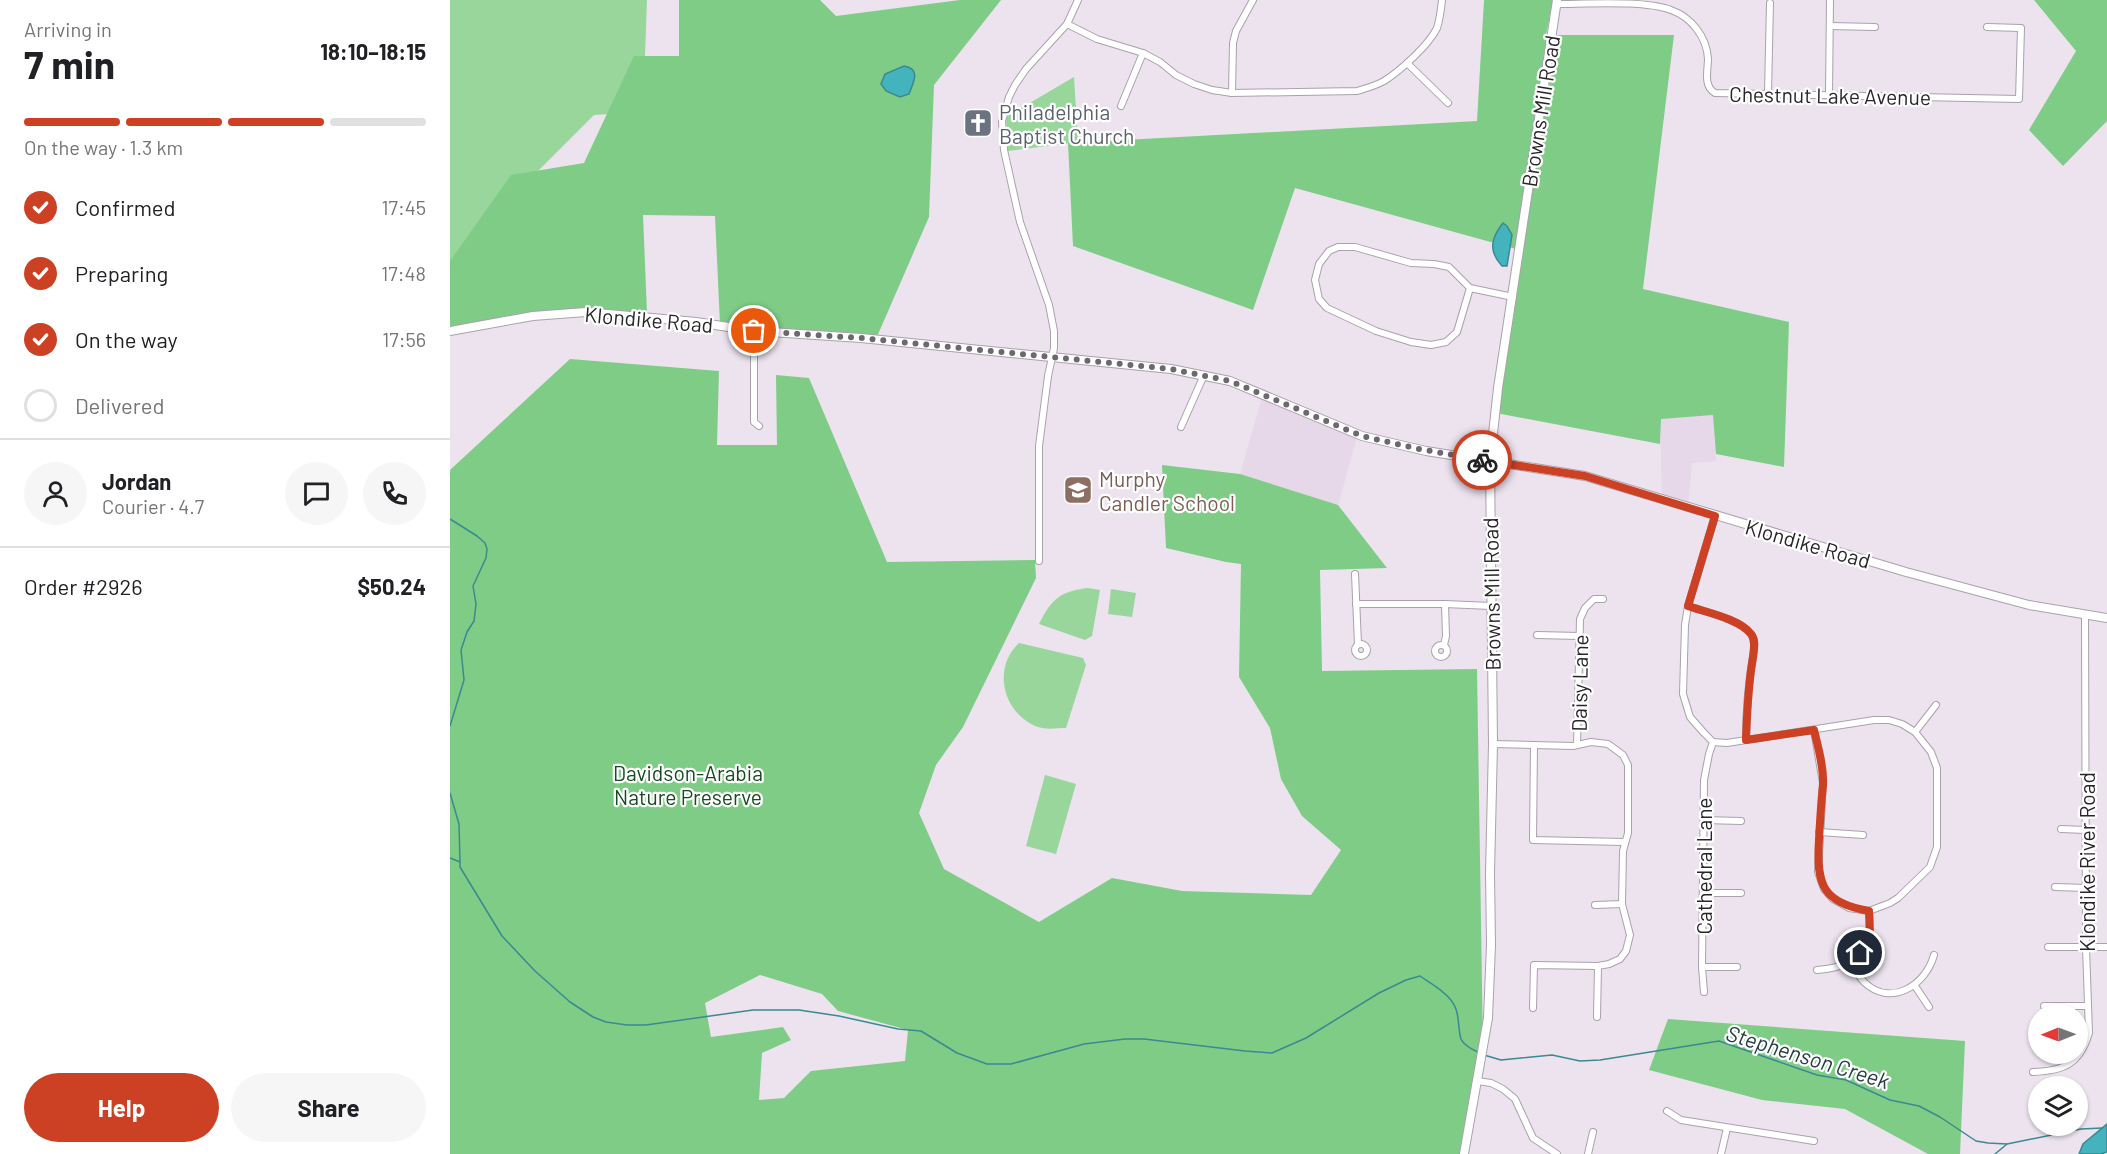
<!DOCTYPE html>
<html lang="en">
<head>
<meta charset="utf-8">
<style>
	:root { --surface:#fff; --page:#f6f6f6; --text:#202124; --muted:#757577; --line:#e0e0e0; --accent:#cc4124 }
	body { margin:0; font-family:Barlow,sans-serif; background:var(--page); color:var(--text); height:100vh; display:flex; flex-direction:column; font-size:22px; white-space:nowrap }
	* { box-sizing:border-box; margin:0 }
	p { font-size:20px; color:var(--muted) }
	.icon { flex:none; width:33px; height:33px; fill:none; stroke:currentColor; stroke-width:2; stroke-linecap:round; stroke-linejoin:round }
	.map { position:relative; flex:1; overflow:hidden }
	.side { display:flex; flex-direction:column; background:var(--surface); width:450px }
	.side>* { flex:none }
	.needle { width:39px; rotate:269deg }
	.tools { position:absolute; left:1578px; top:1004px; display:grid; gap:12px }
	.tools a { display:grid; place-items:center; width:60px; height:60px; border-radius:50%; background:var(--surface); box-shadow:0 2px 4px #0004; font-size:30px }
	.pin { position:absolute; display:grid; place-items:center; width:51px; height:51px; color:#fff; margin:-26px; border:3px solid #fff; border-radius:50%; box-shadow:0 2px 6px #0007 }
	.courier { position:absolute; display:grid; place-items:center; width:60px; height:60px; margin:-30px; border:4px solid #cc4124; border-radius:50%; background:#fff; color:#222; box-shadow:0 2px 8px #0007 }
	.head em { font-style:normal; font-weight:700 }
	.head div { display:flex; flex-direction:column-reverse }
	.head { display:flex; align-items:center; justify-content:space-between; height:102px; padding:0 24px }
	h1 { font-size:39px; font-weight:700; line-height:45px }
	.bar { display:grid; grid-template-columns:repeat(4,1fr); gap:9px 6px; align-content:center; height:72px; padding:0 24px }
	.bar i { height:8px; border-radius:4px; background:var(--line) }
	.bar .selected { background:var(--accent) }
	.bar p { grid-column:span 4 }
	.line { display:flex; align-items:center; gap:15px; padding:0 24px; border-top:2px solid var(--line) }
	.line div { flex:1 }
	.round { display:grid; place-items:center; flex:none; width:63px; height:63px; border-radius:32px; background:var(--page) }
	ol { padding:0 24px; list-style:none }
	li { display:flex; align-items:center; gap:18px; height:66px }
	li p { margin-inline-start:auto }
	li .icon { padding:6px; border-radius:50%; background:var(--accent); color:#fff; stroke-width:4 }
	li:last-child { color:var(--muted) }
	li i { width:33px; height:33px; border:3px solid var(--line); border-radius:50% }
	.button { display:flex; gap:12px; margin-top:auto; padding:12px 24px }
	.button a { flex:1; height:69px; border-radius:36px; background:var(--accent); color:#fff; font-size:24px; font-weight:700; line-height:69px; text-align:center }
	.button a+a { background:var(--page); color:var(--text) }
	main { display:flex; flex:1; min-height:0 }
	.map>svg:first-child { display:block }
	.commercial { fill:#e6d7e9 }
	.green { fill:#98d69c }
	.forest { fill:#7fcc86; fill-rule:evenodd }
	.water { fill:#43b3bd; stroke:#3b8991; stroke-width:1.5 }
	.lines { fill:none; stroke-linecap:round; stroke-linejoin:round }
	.stream { stroke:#3b8991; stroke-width:1.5 }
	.minor-casing { stroke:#aaa1ad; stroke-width:8 }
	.major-casing { stroke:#aaa1ad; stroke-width:10 }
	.minor { stroke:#fff; stroke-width:6 }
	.major { stroke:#fff; stroke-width:8 }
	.done { stroke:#6d686f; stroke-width:6; stroke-dasharray:0 10.8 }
	.route { stroke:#cc4124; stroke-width:8 }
	.labels { text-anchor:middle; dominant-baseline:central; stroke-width:4.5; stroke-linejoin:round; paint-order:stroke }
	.street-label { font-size:21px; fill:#29262a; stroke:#fff }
	.worship-label { font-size:21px; fill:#5b616d; stroke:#fff; text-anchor:start }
	.education-label { font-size:21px; fill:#785e54; stroke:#fff; text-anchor:start }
	.park-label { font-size:21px; fill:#154b1e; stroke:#fff }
	.water-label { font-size:22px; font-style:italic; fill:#263f42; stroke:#fff }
</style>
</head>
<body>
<main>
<section class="side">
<div class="head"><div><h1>7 min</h1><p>Arriving in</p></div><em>18:10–18:15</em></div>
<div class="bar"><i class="selected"></i><i class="selected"></i><i class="selected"></i><i></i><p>On the way · 1.3 km</p></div>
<ol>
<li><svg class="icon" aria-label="check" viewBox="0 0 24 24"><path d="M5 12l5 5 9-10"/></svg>Confirmed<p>17:45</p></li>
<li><svg class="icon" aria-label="check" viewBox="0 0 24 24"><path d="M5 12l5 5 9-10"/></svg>Preparing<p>17:48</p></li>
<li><svg class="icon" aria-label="check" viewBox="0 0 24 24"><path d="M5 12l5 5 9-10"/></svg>On the way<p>17:56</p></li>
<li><i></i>Delivered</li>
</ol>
<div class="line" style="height:108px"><a class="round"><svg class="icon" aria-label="person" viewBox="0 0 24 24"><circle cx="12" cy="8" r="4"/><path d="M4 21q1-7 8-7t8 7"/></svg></a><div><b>Jordan</b><p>Courier · 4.7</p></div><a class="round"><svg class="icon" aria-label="chat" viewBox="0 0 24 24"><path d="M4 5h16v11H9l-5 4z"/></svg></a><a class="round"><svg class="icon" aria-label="phone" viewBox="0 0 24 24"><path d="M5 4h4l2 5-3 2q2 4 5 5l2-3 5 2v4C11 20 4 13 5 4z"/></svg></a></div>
<div class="line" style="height:78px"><div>Order #2926</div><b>$50.24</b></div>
<div class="button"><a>Help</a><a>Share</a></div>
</section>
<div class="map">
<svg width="1657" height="1154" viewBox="0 0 1657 1154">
	<rect width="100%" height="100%" fill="#ece3ef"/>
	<g class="commercial">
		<polygon points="813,394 907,437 888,505 790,474"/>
		<polygon points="1263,415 1266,461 1242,463 1238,506 1212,500 1210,419"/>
	</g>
	<g class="green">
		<polygon points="0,0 197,0 193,112 144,115 41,218 0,325"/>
		<polygon points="624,77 628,142 558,151 556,117"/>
		<path d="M638 588 650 590 642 636 635 640 589 624C601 599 611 591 638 588Z"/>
		<polygon points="661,589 686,593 682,617 658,614"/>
		<path d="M569 643 633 658 636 665 616 728C607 728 597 730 588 727 554 715 541 669 569 643Z"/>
		<polygon points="595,775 626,784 606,854 576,846"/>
	</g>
	<g class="forest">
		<polygon points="229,0 370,0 386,16 510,0 551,0 484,85 479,217 426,339 270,324 265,216 193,215 197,313 89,315 0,331 0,261 61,175 134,163 184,56 229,56"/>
		<polygon points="1034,0 1103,0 1096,35 1224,35 1193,289 1339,322 1334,467 1266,454 1263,415 1211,419 1210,444 1041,412 1066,249 845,188 803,310 623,246 618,143 1027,121"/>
		<polygon points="1584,0 1657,0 1657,121 1613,166 1579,130 1626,51"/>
		<path d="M120 359 269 371 267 445H327L326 375 359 378 437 562 585 560 586 578 513 727 486 765 469 813 494 869 589 922 662 878 732 891 861 895 891 850 852 816 831 779 820 728 789 677 791 564 776 562 716 548 712 465 790 474 888 505 937 568 870 570 872 671 1027 669 1033 1047 1013 1154H0V470ZM310 975 372 994 388 1011 458 1030 455 1061 361 1071 334 1098 309 1100 312 1053 341 1040 333 1027 261 1037 255 1003Z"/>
		<polygon points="1218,1019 1515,1041 1510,1154 1478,1154 1395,1109 1312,1100 1199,1070"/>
	</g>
	<g class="water">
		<path d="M454 66C471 69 464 81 459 94L450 97 436 91 431 84 435 74Z"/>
		<path d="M1053 223 1057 226 1062 235 1057 266H1052C1038 251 1041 238 1053 223Z"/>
		<polygon points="1657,1124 1657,1152 1651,1154 1629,1154 1633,1144"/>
	</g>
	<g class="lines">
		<g class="stream">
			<polyline points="0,519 27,536 35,543 37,549 36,558 23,586 26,604 24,621 17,632 11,650 14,680 0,726"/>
			<polyline points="0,793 9,824 10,862"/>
			<path d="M0 858 10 862V867L52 936 85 971 120 1002 143 1017 156 1022 177 1025H196L303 1010H349L389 1016 448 1029 471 1031 507 1053 537 1064H561L634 1044 675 1039H694L795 1051 822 1053 856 1038 929 993 956 980 970 976C980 983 992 989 1000 999 1011 1011 1007 1027 1011 1039 1014 1046 1023 1050 1030 1053"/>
			<polyline points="1034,1055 1051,1060 1102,1055 1130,1061 1150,1060 1269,1041 1367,1075 1396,1080 1440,1100 1469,1106 1490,1117 1526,1141 1538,1143 1557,1144"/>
			<polyline points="1545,1154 1557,1144 1631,1129 1652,1128"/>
		</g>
		<g class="minor-casing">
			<g id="minor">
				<path d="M1106 4C1135 4 1195 0 1221 10 1241 17 1257 37 1258 59 1258 70 1253 86 1265 93L1569 99 1571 28 1537 27"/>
				<path d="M617 24 647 39 693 53 710 62 726 75 744 84 762 90 782 93 907 91C917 88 925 86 934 81 950 71 979 45 987 28 990 19 991 9 992 0"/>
				<polyline points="1380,26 1425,27"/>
				<polyline points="957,63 998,103"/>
				<polyline points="1318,92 1320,3"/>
				<polyline points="782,93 783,43 786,31 803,0"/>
				<polyline points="1379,94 1380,0"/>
				<polyline points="671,106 693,53"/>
				<polyline points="1020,288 1007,332 996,342 981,345 961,342 926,331 877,308 869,299 865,280 869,264 879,251 888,247 905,247 961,263 984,264 999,267 1020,288 1063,297"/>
				<polyline points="304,331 304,422 309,426"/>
				<polyline points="731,427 754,375"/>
				<polyline points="1265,516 1238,606 1235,625 1233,694 1240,717 1254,733 1263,742 1277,743 1424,720 1439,720 1452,724 1465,732 1481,752 1487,768 1487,847 1480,867 1448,898 1440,903 1419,911 1399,908 1383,899 1374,889 1368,872 1373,783 1364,730"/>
				<polyline points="589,561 589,446 598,376 604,348 604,331 599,305 570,222 554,150 552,121 559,97 565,85 576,69 617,24 628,0"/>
				<polyline points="905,574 908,644"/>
				<polyline points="906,604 995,604 1041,606"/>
				<path d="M1238 606C1255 612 1290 619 1301 634 1306 640 1304 650 1303 657 1298 685 1296 712 1296 740"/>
				<polyline points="1087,635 1129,636"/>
				<circle cx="911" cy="650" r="6"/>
				<circle cx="991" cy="651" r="6"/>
				<polyline points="994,645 996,636 995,604"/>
				<polyline points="1465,732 1486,705"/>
				<polyline points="1043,744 1123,746 1141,742 1158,744 1173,755 1178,765 1178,833 1173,851 1172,904 1180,935 1176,951 1170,959 1159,964 1148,966 1084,965 1083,1008"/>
				<polyline points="1127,744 1130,619 1135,608 1144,599 1153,599"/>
				<polyline points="1084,745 1083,840 1174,842"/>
				<polyline points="1254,820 1291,821"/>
				<polyline points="1611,829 1636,830"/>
				<polyline points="1369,832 1413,835"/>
				<polyline points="1605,887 1637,888"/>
				<polyline points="1253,893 1291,893"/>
				<polyline points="1145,905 1172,904"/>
				<polyline points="1598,947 1657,947"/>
				<path d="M1402 961C1405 969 1408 976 1414 982 1441 1008 1476 985 1484 955"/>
				<polyline points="1252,967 1287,967"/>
				<path d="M1367 970C1406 967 1424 952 1419 911"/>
				<polyline points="1465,986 1479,1007"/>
				<polyline points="1254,992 1252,967 1254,780 1259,754 1263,742"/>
				<polyline points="1594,1006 1637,1006"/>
				<polyline points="1147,1017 1148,966"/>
				<path d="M1583 1072C1614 1071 1630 1064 1639 1033L1636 947 1635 615"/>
				<polyline points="1027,1081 1041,1083 1053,1089 1065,1099 1083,1138 1107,1154"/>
				<polyline points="1217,1111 1231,1120 1364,1141"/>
				<polyline points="1138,1154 1143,1132"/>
				<polyline points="1271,1154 1277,1128"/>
			</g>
		</g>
		<g class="major-casing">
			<g id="major">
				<polyline points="0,331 83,316 136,312 246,322 304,331 411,338 721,369 780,381 912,436 976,451 1135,476 1456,572 1579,605 1657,618"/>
				<polyline points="1014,1154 1038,1018 1041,945 1040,873 1043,744 1040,461 1048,388 1107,0"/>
			</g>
		</g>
		<use href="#minor" class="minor"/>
		<use href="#major" class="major"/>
	</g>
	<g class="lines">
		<polyline class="done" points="304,331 411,338 721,369 780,381 912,436 969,449 1032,460"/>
		<path class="route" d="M1032 460 1135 476 1265 516 1238 606C1255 612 1290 619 1301 634 1306 640 1304 649 1303 657 1298 685 1297 712 1296 740L1364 730C1368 747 1374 767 1373 785 1371 803 1370 822 1369 840 1366 885 1373 903 1419 911L1420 936 1410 953"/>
	</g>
	<defs>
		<g id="church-square" transform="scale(1.5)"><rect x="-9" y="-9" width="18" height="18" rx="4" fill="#6b7280" stroke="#fff"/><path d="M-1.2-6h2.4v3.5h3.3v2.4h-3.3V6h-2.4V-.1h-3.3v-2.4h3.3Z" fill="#fff"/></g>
		<g id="school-square" transform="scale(1.5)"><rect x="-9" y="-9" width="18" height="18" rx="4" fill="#8d6e63" stroke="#fff"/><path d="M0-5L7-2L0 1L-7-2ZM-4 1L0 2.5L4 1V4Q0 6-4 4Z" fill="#fff"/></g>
	</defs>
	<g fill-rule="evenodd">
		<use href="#church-square" x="528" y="123"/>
		<use href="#school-square" x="628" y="490"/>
	</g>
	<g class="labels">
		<g class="street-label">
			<text transform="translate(1380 95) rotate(1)">Chestnut Lake Avenue</text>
			<text transform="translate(1090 111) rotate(-81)">Browns Mill Road</text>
			<text transform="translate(199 319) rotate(5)">Klondike Road</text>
			<text transform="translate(1358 543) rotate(16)">Klondike Road</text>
			<text transform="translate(1041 594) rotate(-91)">Browns Mill Road</text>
			<text transform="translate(1129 683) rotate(-89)">Daisy Lane</text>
			<text transform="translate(1636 862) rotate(-90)">Klondike River Road</text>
			<text transform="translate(1253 866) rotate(-90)">Cathedral Lane</text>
		</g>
		<g class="worship-label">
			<text x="549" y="111">Philadelphia<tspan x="549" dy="24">Baptist Church</tspan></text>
		</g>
		<g class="education-label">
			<text x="649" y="478">Murphy<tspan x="649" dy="24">Candler School</tspan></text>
		</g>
		<g class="park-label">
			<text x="238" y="772">Davidson-Arabia<tspan x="238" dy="24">Nature Preserve</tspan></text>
		</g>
		<g class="water-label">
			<text transform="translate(1358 1056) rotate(17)">Stephenson Creek</text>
		</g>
	</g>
</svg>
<div class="tools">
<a><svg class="needle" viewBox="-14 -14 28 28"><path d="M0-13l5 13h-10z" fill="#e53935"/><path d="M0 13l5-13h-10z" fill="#757577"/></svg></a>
<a><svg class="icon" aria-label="layers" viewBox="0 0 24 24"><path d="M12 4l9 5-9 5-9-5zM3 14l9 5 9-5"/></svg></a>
</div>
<div class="pin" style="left:304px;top:331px;background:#ea580c"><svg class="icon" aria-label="bag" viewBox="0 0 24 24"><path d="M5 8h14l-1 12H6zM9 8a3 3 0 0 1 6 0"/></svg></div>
<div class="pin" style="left:1410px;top:953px;background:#1f2937"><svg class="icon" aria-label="home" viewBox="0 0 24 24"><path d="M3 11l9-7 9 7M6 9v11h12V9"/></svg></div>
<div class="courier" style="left:1032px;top:460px"><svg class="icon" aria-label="bike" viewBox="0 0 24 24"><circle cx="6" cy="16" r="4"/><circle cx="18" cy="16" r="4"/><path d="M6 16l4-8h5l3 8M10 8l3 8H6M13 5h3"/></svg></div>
</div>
</main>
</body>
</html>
